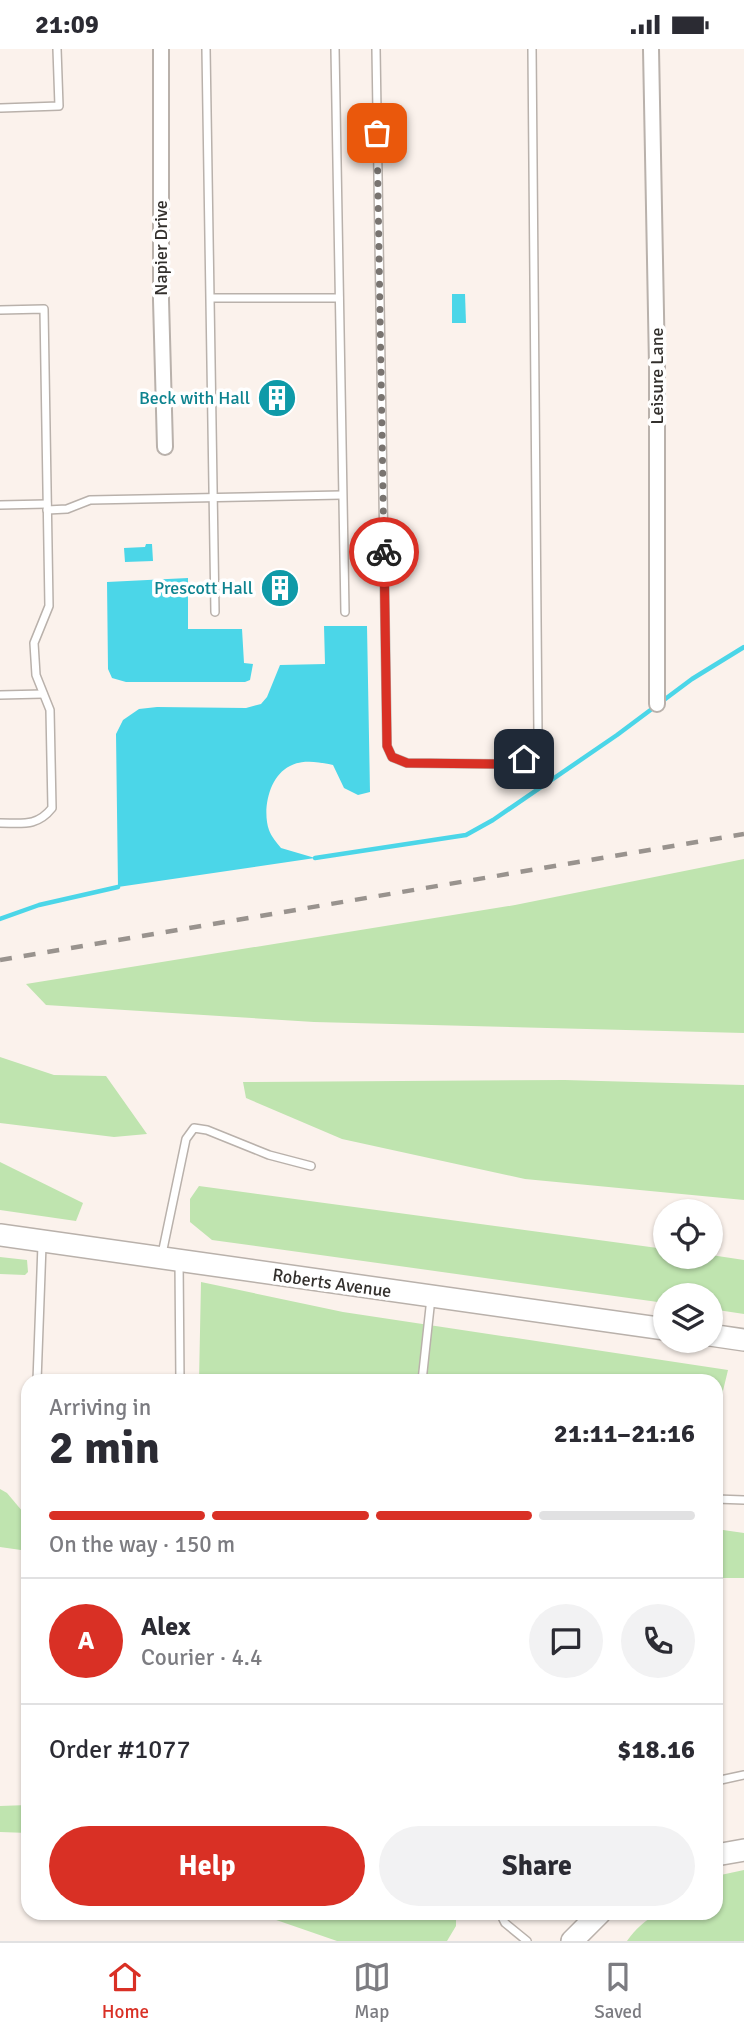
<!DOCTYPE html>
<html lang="en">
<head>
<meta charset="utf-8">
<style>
	:root { --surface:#fff; --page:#f2f2f3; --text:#2b2b33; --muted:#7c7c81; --line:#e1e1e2; --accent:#d93025 }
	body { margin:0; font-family:Signika,sans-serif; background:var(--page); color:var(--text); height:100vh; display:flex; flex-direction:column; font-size:26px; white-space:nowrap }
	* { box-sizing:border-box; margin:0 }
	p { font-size:23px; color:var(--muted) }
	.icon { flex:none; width:38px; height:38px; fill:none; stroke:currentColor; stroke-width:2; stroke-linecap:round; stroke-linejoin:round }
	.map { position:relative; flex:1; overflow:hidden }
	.panel { position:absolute; left:21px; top:1325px; width:702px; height:546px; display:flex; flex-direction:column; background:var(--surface); border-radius:21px; box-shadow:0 2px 5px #0004 }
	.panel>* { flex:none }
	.fabs { position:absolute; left:653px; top:1150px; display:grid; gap:14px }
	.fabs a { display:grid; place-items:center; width:70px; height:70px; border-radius:50%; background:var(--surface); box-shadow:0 2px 5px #0004; font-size:35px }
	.pin { position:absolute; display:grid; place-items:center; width:60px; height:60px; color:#fff; margin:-30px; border-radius:14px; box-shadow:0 4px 10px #0006 }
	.courier { position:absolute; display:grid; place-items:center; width:70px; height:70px; margin:-35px; border:5px solid #d93025; border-radius:50%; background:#fff; color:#222; box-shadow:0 2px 9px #0007 }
	.head em { font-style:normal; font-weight:700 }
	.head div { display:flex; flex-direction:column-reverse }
	.head { display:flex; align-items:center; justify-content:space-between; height:119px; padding:0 28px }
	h1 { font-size:46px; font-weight:700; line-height:52px }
	.bar { display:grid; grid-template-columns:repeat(4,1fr); gap:10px 7px; align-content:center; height:84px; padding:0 28px }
	.bar i { height:9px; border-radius:5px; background:var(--line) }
	.bar .active { background:var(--accent) }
	.bar p { grid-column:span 4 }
	.line { display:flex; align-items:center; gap:18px; padding:0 28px; border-top:2px solid var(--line) }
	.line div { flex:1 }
	.round { display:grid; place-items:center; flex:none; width:74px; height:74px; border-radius:37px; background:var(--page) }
	.action { display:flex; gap:14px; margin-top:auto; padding:14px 28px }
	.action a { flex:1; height:80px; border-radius:42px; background:var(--accent); color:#fff; font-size:28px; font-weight:700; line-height:80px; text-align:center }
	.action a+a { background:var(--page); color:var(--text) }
	.status { display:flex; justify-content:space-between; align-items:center; height:49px; padding:0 35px; background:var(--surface); direction:ltr }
	.status svg { height:19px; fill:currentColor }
	.dock { display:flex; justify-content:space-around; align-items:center; height:98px; border-top:2px solid var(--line); background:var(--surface); font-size:19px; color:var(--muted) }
	.dock a { display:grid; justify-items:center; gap:4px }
	.dock .active { color:var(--accent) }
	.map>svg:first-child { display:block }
	.green { fill:#bfe4af }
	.water { fill:#4bd6e8 }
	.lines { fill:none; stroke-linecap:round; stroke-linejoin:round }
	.stream { stroke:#4bd6e8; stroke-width:4.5 }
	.lane-casing { stroke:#b9b1ab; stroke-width:10 }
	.street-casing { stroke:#b9b1ab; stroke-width:18 }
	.secondary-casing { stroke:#b9b1ab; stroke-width:24 }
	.lane { stroke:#fff; stroke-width:7 }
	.street { stroke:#fff; stroke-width:14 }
	.secondary { stroke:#fff; stroke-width:21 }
	.rail { stroke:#99938e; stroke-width:4.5; stroke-dasharray:12 12; stroke-linecap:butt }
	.done { stroke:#797470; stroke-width:7; stroke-dasharray:0 12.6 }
	.route { stroke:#d93025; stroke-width:9 }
	.labels { text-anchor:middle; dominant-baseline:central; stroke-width:7; stroke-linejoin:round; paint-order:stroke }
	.street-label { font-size:18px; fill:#33302d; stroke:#fff }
	.culture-label { font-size:18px; fill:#0d838f; stroke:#fff; text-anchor:end }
</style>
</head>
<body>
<div class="status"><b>21:09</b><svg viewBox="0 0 49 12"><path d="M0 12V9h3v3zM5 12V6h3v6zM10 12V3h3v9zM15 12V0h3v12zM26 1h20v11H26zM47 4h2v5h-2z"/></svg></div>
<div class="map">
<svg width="744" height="1892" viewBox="0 0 744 1892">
	<rect width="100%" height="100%" fill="#fbf2ec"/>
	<g class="green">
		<polygon points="744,810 744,984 314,973 46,956 26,935 515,856"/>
		<polygon points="0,1008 54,1026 106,1027 147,1085 114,1088 0,1074"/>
		<polygon points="565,1031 744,1036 744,1151 525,1130 342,1090 246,1049 243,1033"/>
		<polygon points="0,1113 83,1154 76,1172 0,1161"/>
		<polygon points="199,1137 665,1200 665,1208 711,1206 744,1211 744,1265 711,1260 710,1246 665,1246 665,1254 212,1191 190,1173 190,1150"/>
		<polygon points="0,1208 27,1211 28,1223 25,1226 0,1225"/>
		<polygon points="201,1233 343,1263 728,1321 716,1371 716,1332 199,1332"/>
		<polygon points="0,1440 7,1444 28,1469 28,1502 0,1498"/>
		<polygon points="716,1480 744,1484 744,1529 716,1529"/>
		<polygon points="28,1756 28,1784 0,1783 0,1757"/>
		<path d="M744 1821V1892H627C655 1854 673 1864 716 1864V1827Z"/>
		<polygon points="256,1864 456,1864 456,1877 447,1892 337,1892"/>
	</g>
	<g class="water">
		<polygon points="452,245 465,245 466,274 452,274"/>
		<polygon points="146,495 152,495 153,512 125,513 124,499 145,498"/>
		<polygon points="188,529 188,580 242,580 244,614 253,615 250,631 245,633 126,633 112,629 108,620 107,533"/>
		<path d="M324 577H367L370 743 358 746 344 739 333 716C319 713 303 710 290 717 269 727 262 761 269 781 271 787 277 794 281 799L315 809 118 838 116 685 123 671 139 660 157 658 246 659 261 655 267 648 280 616 325 615Z"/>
	</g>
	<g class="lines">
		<g class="stream">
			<polyline points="315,809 466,786 493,771 617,686 692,630 744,598"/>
			<polyline points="0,870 39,856 118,838"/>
		</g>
		<g class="lane-casing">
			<g id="lane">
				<polyline points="206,0 215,563"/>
				<polyline points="335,0 345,563"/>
				<polyline points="376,0 387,697 392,708 407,714 498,715 524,710 533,702 538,685 532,0"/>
				<polyline points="1,59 59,57 57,0"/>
				<polyline points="211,249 339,249"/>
				<path d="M0 261 44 260 49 557 34 594 36 626 50 661 52 759C37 778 22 774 0 774"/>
				<polyline points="0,456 47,455"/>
				<polyline points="47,461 67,460 90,451 342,446"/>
				<polyline points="0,646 43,645"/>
				<polyline points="162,1205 186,1090 194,1079 207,1081 269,1106 311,1117"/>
				<polyline points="179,1212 180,1332"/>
				<polyline points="37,1332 42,1196"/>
				<polyline points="422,1332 431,1249"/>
				<polyline points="716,1450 744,1451"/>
				<polyline points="716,1732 744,1726"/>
				<polyline points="500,1864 505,1874 527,1892"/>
			</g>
		</g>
		<g class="street-casing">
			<g id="street">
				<polyline points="161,0 161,251 165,398"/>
				<polyline points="651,0 657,317 657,655"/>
			</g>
		</g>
		<g class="secondary-casing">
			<g id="secondary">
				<polyline points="0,1186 665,1280"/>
				<polyline points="710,1286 744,1291"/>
				<polyline points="716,1806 744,1801"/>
				<polyline points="572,1892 600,1864"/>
			</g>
		</g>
		<use href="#lane" class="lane"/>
		<use href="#street" class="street"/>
		<use href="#secondary" class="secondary"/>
		<polyline class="rail" points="0,911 744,785"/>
	</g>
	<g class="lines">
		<polyline class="done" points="377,84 384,503"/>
		<polyline class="route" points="384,503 387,697 392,708 407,714 498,715 524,710"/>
	</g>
	<defs>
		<g id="building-disc" transform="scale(2.0125)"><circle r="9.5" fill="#0f9aa8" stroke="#fff"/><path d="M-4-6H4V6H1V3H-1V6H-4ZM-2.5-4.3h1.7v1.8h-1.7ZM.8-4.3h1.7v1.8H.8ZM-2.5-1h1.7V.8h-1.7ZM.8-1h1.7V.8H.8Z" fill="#fff"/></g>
	</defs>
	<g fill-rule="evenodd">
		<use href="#building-disc" x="277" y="349"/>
		<use href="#building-disc" x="280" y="539"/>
	</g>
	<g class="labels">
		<g class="street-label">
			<text transform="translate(161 199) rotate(-90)">Napier Drive</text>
			<text transform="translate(657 327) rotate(-90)">Leisure Lane</text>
			<text transform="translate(332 1234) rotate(8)">Roberts Avenue</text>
		</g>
		<g class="culture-label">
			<text x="250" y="349">Beck with Hall</text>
			<text x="253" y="539">Prescott Hall</text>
		</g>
	</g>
</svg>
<div class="fabs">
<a><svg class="icon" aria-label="locate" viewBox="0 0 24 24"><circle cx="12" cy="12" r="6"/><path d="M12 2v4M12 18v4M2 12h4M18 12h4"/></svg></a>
<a><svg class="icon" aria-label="layers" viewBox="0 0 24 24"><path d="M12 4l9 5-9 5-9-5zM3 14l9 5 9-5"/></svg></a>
</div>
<div class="pin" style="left:377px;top:84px;background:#ea580c"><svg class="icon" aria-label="bag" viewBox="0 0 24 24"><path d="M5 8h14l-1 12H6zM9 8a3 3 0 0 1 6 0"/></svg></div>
<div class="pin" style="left:524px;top:710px;background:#1f2937"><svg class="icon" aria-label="home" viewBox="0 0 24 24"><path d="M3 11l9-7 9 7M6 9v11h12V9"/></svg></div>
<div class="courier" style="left:384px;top:503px"><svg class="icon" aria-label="bike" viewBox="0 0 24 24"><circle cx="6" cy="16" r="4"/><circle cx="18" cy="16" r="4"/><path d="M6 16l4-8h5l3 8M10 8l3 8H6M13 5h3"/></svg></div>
<section class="panel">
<div class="head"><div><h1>2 min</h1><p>Arriving in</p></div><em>21:11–21:16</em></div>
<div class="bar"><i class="active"></i><i class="active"></i><i class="active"></i><i></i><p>On the way · 150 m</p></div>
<div class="line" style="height:126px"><b class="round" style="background:var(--accent);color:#fff">A</b><div><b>Alex</b><p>Courier · 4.4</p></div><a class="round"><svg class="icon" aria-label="chat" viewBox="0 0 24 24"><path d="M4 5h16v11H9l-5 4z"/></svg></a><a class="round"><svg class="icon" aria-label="phone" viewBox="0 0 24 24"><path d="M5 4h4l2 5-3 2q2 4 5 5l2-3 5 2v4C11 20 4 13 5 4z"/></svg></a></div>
<div class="line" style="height:91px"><div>Order #1077</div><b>$18.16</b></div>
<div class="action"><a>Help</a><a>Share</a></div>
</section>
</div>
<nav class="dock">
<a class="active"><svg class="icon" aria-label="home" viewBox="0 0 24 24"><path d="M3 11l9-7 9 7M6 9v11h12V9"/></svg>Home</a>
<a><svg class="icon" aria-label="map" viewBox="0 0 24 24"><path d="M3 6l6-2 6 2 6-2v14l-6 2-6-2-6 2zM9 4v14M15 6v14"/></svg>Map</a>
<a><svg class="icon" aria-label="saved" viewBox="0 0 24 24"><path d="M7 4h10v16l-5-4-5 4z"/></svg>Saved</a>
</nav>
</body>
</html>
